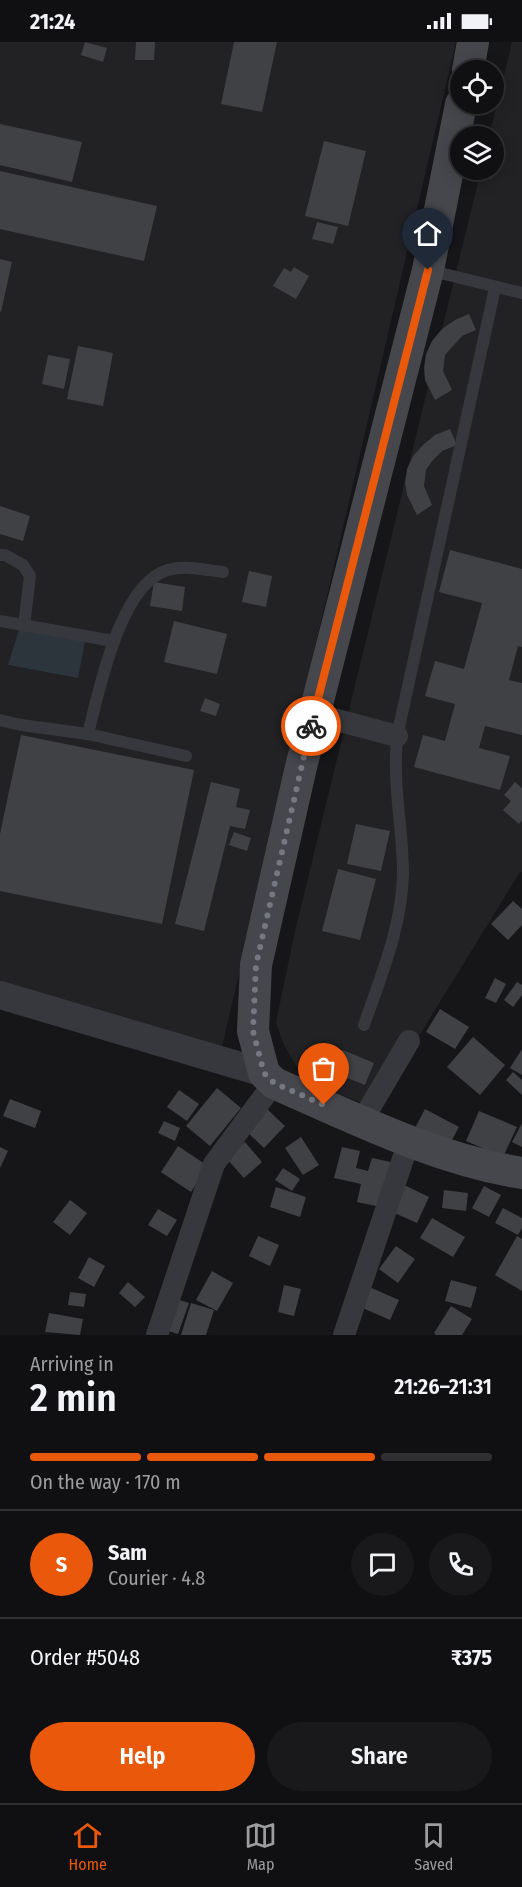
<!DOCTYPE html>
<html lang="en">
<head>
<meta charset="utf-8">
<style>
	:root { --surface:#101012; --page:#19191b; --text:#f1f3f6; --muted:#9c9d9f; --line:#303032; --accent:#ea580c }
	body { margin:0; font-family:"Fira Sans Condensed",sans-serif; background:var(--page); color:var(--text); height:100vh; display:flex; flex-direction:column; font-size:22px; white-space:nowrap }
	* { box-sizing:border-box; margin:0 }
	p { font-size:20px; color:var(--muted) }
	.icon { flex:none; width:33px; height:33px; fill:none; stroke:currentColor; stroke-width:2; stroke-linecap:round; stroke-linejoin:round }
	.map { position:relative; height:1293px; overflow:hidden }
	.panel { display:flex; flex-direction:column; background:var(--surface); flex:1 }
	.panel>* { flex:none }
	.buttons { position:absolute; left:450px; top:18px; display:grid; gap:12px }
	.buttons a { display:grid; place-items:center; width:54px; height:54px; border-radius:50%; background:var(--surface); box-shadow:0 3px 15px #0003,0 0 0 2px var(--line); font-size:30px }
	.pin { position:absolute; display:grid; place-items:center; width:51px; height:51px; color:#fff; margin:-62px -26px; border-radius:50% 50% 50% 0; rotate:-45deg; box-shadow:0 0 6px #0007 }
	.pin .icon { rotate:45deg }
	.courier { position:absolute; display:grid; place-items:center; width:60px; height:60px; margin:-30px; border:4px solid #ea580c; border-radius:50%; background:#fff; color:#222; box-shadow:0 2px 8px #0007 }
	.summary em { font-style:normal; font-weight:600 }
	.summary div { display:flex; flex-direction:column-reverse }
	.summary { display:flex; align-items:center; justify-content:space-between; height:102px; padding:0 30px }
	h1 { font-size:39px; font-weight:600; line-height:45px }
	.bar { display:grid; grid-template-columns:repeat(4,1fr); gap:9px 6px; align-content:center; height:72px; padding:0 30px }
	.bar i { height:8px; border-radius:4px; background:var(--line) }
	.bar .on { background:var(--accent) }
	.bar p { grid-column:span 4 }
	.line { display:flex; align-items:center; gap:15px; padding:0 30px; border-top:2px solid var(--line) }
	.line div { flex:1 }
	.round { display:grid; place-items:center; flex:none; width:63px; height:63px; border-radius:32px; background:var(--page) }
	.primary-button { display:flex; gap:12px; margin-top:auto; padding:12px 30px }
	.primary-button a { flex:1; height:69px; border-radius:36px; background:var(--accent); color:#fff; font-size:24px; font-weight:600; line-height:69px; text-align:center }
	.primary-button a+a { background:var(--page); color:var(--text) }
	.status { display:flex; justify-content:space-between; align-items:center; height:42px; padding:0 30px; background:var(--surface); direction:ltr }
	.status svg { height:16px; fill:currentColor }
	.dock { display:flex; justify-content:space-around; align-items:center; height:84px; border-top:2px solid var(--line); background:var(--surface); font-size:16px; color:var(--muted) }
	.dock a { display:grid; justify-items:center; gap:3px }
	.dock .on { color:var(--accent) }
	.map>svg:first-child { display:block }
	.built { fill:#222225 }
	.water { fill:#2c353c }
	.building { fill:#404145 }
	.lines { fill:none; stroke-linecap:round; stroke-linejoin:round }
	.service { stroke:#37383d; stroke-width:12 }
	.minor { stroke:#37383d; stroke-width:22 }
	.tertiary { stroke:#37383d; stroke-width:28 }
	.secondary { stroke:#45474d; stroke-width:32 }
	.done { stroke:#757880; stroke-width:6; stroke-dasharray:0 10.8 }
	.route { stroke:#ea580c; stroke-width:8 }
</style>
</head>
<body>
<div class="status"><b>21:24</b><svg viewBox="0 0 49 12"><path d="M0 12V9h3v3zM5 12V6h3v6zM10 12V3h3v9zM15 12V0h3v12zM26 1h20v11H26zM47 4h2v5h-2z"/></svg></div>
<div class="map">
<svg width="522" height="1293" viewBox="0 0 522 1293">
	<rect width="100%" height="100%" fill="#161618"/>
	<g class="built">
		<polygon points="0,0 456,0 222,1005 0,941"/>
		<polygon points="512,0 522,0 522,830 520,830 374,1067 322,1044 296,1024 283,1001 276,980 295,889 481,128 494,128 494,94 489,94"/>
	</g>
	<polygon class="water" points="19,588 85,599 78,636 8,623"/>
	<g class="building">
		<polygon points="85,0 107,6 103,20 81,13"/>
		<polygon points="136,0 155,0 154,18 135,18"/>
		<polygon points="234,0 277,0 262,70 221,62"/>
		<polygon points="0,82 82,100 72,140 0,123"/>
		<polygon points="324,99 366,109 348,184 305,174"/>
		<polygon points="0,129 157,164 144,219 0,187"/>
		<polygon points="317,180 338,185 333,202 312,197"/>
		<polygon points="0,217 12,220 1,270 0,269"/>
		<polygon points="294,225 309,234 296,257 273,244 284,226 291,230"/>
		<polygon points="469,272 476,288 462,294 445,313 443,329 452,348 435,358 425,338 424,326 426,312 432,299 442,287 455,278"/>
		<polygon points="78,304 113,311 103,364 67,357"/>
		<polygon points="48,313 70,317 64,347 42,342"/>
		<polygon points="450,387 457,403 442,409 432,419 426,428 424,444 432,463 417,473 407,453 405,441 407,427 413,414 423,403 435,393"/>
		<polygon points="0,464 30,474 23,499 0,492"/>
		<polygon points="450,508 522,527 522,605 518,604 509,638 522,641 522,693 485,684 479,706 510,714 500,748 414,725 423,693 445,699 455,662 425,654 435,619 464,627 482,561 439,550"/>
		<polygon points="249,529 272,534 266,565 242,560"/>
		<polygon points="154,540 185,545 182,569 150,564"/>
		<polygon points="174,579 227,592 217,632 164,620"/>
		<polygon points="205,656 220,662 216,674 200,669"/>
		<polygon points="21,693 194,728 162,882 0,849 0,792"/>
		<polygon points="211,740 240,747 236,765 250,768 245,787 230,784 204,889 175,882"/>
		<polygon points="515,740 522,746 522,778 519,782 503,768 511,759 504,753"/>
		<polygon points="356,782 390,789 381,829 347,822"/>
		<polygon points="234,790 251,796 247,809 229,803"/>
		<polygon points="338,827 376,837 360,898 322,889"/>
		<polygon points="513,859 522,867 522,883 508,898 491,882"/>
		<polygon points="495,936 506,942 496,961 485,956"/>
		<polygon points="517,940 522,943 522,953 513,965 504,958"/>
		<polygon points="440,967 469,985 455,1007 426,990"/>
		<polygon points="473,995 505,1023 480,1053 447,1025"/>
		<polygon points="522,1007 522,1033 510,1026"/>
		<polygon points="343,1008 374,1021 365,1043 334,1031"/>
		<polygon points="513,1030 522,1038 522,1053 506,1038"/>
		<polygon points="217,1046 241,1066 210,1104 186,1084"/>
		<polygon points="179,1048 199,1062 187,1079 167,1065"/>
		<polygon points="10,1057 41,1069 35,1086 3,1074"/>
		<polygon points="266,1066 285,1084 264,1106 245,1088"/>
		<polygon points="425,1067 459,1085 448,1105 414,1088"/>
		<polygon points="479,1069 517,1085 503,1115 466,1099"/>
		<polygon points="164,1079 180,1086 175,1099 158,1091"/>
		<polygon points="522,1081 522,1105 512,1100"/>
		<polygon points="301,1095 319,1123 303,1133 285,1106"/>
		<polygon points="245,1100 262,1120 244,1136 226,1116"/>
		<polygon points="178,1104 208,1124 191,1150 161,1130"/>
		<polygon points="0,1105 8,1109 0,1126"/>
		<polygon points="342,1105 360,1109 356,1126 368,1129 372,1116 391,1120 381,1165 357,1160 361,1142 334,1136"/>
		<polygon points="283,1126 300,1137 292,1149 275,1138"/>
		<polygon points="402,1142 429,1155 417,1181 390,1169"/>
		<polygon points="484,1144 501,1153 489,1175 472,1166"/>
		<polygon points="276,1145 306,1155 300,1175 270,1165"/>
		<polygon points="444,1148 468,1151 466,1169 442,1166"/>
		<polygon points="70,1158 87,1171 70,1193 53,1180"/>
		<polygon points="503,1166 522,1176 522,1186 518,1193 495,1181"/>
		<polygon points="158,1167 177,1178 167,1194 148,1183"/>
		<polygon points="432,1176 465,1195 453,1215 420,1196"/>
		<polygon points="258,1194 279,1203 270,1224 249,1214"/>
		<polygon points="517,1194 522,1197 522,1249 495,1233"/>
		<polygon points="396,1204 415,1217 398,1241 379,1227"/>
		<polygon points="89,1215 105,1224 94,1245 78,1236"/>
		<polygon points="212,1229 233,1241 217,1269 196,1258"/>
		<polygon points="451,1238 477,1245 471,1266 445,1259"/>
		<polygon points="128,1240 145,1255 135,1265 119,1251"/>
		<polygon points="284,1243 301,1247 294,1274 278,1270"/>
		<polygon points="367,1244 399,1258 390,1278 358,1264"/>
		<polygon points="70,1250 86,1252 84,1265 68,1263"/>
		<polygon points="167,1254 189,1261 178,1292 156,1285"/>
		<polygon points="191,1261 214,1268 206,1293 181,1293"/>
		<polygon points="451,1264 472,1277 462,1293 436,1293 434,1291"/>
		<polygon points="49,1271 83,1277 80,1293 45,1290"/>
	</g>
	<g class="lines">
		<g class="service">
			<polyline points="428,228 522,251"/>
			<polyline points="0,513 5,513 23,523 30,534 24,584"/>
			<polyline points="0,579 113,599"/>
			<polyline points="0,678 21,683 88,692 186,714"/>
			<path d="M88 692C99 649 120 541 168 528 186 523 205 528 223 530"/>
			<path d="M364 983C381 934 402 884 403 832 403 784 391 738 398 690L495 246"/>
		</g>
		<g class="minor">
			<polyline points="314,672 397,694"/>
			<polyline points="362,1079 409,999"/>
			<polyline points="157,1293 214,1122 274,1041"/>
			<polyline points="344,1293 409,1099"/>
		</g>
		<polyline class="tertiary" points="0,953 264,1031"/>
		<g class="secondary">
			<polyline points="468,28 473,0"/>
			<path d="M461 62 428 228 301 725 256 923 253 989 264 1031 274 1041C354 1076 435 1117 522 1131"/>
		</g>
	</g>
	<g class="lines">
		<polyline class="done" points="311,684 256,923 253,989 264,1031 274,1041 324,1063"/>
		<polyline class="route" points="311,684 428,228"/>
	</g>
</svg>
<div class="buttons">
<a><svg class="icon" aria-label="locate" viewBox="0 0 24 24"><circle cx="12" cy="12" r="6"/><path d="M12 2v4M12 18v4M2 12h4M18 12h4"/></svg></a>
<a><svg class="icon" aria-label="layers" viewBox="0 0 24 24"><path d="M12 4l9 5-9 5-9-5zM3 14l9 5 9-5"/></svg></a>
</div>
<div class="pin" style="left:324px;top:1063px;background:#ea580c"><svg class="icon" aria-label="bag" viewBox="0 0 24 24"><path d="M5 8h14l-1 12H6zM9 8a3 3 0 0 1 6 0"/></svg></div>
<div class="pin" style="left:428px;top:228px;background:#1f2937"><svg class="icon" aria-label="home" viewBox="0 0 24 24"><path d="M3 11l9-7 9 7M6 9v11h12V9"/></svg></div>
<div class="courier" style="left:311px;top:684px"><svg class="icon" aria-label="bike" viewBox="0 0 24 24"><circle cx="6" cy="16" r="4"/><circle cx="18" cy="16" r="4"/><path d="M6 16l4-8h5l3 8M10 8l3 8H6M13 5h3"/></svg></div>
</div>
<section class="panel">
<div class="summary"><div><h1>2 min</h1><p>Arriving in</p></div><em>21:26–21:31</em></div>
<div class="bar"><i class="on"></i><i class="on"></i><i class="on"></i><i></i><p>On the way · 170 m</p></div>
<div class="line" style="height:108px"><b class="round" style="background:var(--accent);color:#fff">S</b><div><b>Sam</b><p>Courier · 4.8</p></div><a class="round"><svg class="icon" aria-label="chat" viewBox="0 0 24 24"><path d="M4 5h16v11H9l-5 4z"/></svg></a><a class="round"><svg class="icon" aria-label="phone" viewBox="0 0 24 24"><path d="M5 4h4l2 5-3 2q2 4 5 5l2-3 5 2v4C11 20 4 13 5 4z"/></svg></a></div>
<div class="line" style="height:78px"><div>Order #5048</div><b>₹375</b></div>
<div class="primary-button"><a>Help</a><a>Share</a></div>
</section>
<nav class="dock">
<a class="on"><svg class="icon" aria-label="home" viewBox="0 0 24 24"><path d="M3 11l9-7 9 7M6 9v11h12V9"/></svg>Home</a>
<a><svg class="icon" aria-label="map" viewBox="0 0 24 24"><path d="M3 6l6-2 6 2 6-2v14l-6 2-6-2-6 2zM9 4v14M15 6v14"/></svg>Map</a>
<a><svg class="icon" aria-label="saved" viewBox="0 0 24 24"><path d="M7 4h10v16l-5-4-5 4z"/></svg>Saved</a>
</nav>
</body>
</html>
